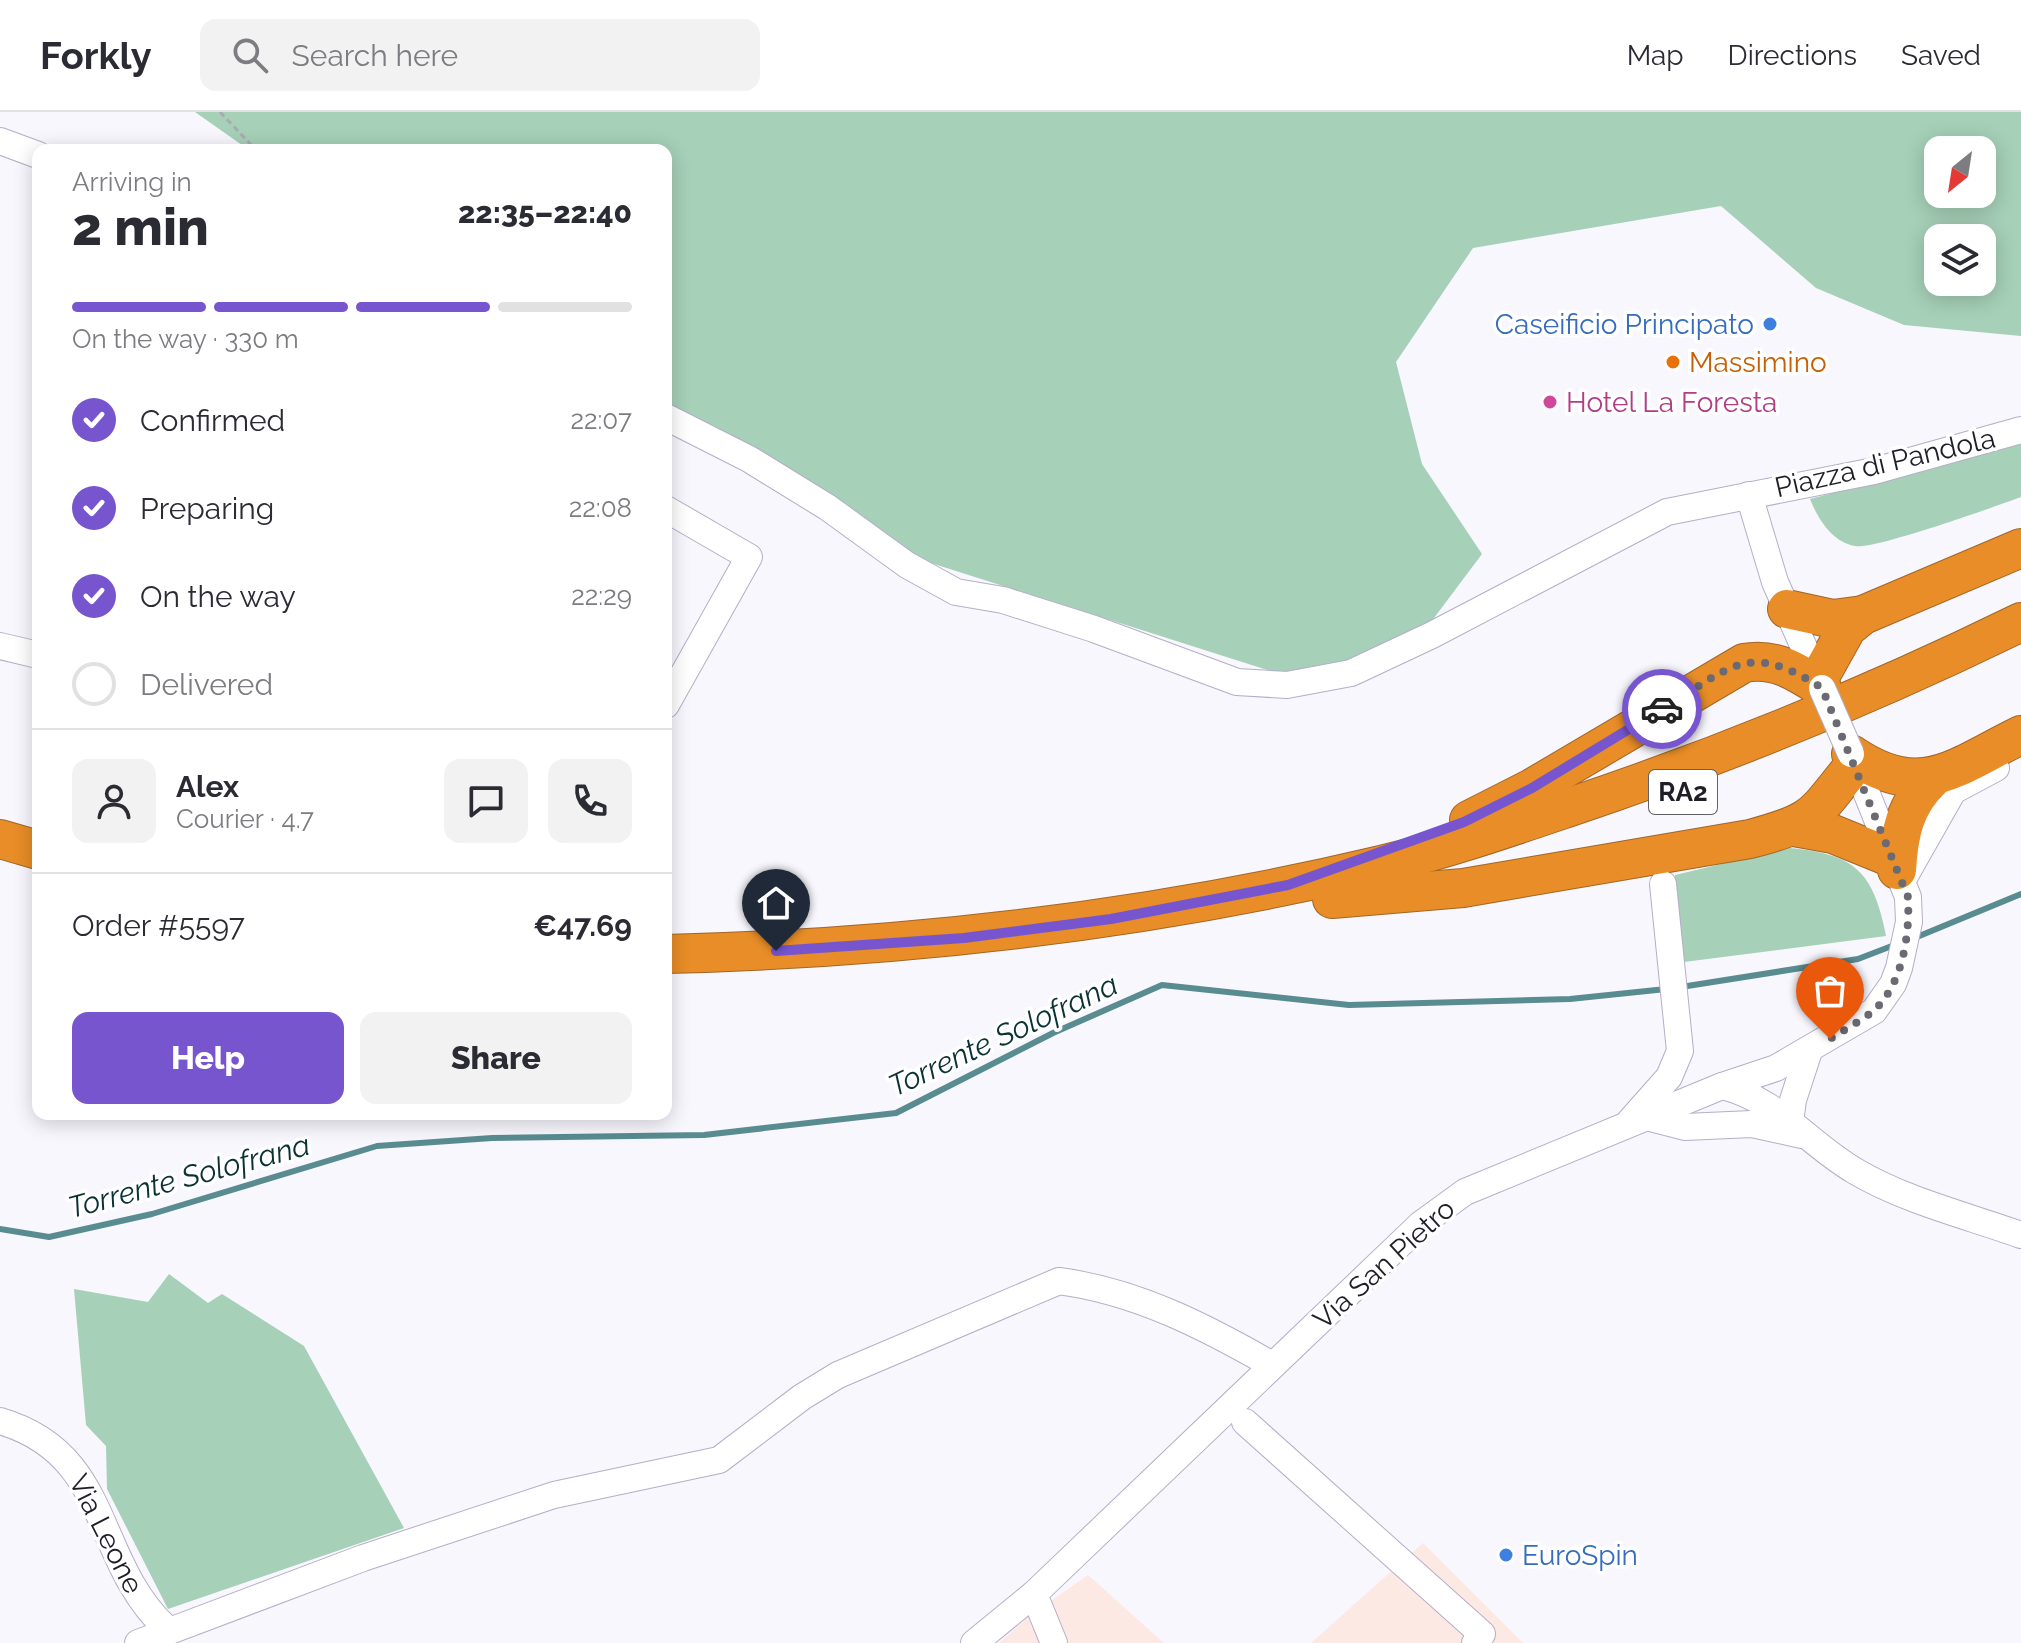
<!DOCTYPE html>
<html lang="en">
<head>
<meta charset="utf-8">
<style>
	:root { --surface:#fff; --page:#f2f2f3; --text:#2b2b33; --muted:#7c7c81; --line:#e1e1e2; --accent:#7655cf }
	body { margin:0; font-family:Raleway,sans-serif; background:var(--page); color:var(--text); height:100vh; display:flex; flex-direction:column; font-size:30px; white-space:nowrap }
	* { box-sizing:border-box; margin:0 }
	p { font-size:26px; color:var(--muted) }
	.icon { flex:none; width:44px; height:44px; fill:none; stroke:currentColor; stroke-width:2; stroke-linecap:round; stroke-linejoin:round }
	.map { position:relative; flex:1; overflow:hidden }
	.sheet { position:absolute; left:32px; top:32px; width:640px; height:976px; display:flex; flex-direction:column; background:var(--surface); border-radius:16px; box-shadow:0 4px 20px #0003 }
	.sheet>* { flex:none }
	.needle { width:52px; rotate:210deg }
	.controls { position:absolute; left:1924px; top:24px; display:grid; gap:16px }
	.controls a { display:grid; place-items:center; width:72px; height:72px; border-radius:16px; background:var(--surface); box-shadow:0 4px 20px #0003; font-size:40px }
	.pin { position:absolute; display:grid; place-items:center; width:68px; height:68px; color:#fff; margin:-82px -34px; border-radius:50% 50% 50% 0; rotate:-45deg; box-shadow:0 0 8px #0007 }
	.pin .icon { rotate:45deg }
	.courier { position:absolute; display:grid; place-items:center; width:80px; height:80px; margin:-40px; border:6px solid #7655cf; border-radius:50%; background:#fff; color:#222; box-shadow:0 2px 10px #0007 }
	.headline em { font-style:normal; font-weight:800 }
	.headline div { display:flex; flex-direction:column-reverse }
	.headline { display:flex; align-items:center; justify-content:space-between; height:136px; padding:0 40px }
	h1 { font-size:52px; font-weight:800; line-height:60px }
	.bar { display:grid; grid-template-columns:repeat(4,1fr); gap:12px 8px; align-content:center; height:96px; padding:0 40px }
	.bar i { height:10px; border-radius:6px; background:var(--line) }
	.bar .on { background:var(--accent) }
	.bar p { grid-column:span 4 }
	.line { display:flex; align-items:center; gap:20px; padding:0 40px; border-top:2px solid var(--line) }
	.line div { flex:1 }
	.round { display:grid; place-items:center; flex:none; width:84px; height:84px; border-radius:16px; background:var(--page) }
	ol { padding:0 40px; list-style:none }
	li { display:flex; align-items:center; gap:24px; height:88px }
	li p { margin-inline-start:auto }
	li .icon { padding:8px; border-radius:50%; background:var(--accent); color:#fff; stroke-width:4 }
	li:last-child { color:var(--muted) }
	li i { width:44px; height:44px; border:4px solid var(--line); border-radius:50% }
	.action { display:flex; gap:16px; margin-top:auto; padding:16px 40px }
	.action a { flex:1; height:92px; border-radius:16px; background:var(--accent); color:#fff; font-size:32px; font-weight:800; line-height:92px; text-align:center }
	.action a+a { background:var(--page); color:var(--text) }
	header { display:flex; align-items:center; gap:48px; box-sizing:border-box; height:112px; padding:0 40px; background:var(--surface); border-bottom:2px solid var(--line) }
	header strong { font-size:38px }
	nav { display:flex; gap:44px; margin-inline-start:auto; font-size:28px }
	.search { width:560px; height:72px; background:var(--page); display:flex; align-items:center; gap:20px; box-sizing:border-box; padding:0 28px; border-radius:16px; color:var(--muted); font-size:30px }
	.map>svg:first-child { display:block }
	.industrial { fill:#fde9e3 }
	.green { fill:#a6d0b8; fill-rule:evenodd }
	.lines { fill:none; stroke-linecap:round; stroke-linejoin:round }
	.stream { stroke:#588c91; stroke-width:6 }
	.minor-casing { stroke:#b4aeca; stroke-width:28 }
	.highway-casing { stroke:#a26627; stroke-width:40 }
	.path { stroke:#abaab1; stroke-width:3; stroke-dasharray:6 4; stroke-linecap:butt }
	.minor { stroke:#fff; stroke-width:26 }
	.highway { stroke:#e88d27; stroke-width:38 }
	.minor-bridge-casing { stroke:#b4aeca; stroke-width:28; stroke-linecap:butt }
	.minor-bridge { stroke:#fff; stroke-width:26 }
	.done { stroke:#6b6972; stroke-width:8; stroke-dasharray:0 14.4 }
	.route { stroke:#7655cf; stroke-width:10 }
	.shop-dot { fill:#3f7fe0; stroke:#fff; stroke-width:3 }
	.food-dot { fill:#e8710a; stroke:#fff; stroke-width:3 }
	.hotel-dot { fill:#d1479c; stroke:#fff; stroke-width:3 }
	.labels { text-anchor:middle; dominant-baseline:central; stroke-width:7; stroke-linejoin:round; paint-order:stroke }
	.shield { fill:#fff; stroke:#626168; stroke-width:2 }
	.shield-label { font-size:26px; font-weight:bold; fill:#1f1d27 }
	.shop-label { font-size:28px; fill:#366cbe; stroke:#fff; text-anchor:end }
	.food-label { font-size:28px; fill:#c56008; stroke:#fff; text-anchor:start }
	.hotel-label { font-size:28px; fill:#b23c85; stroke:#fff; text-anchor:start }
	.street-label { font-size:28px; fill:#1f1d27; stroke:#fff }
	.water-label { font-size:30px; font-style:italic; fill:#0a3133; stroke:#fff }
</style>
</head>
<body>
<header>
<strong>Forkly</strong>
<div class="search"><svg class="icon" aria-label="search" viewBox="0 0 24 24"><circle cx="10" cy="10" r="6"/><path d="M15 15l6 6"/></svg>Search here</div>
<nav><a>Map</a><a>Directions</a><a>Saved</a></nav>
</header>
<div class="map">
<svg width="2021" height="1531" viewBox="0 0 2021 1531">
	<rect width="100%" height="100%" fill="#f8f7fd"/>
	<g class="industrial">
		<polygon points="1423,1431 1523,1531 1311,1531"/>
		<polygon points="1088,1463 1164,1531 999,1531 1028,1505"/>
	</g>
	<g class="green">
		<path d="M195 0H2021V224L1904 213 1816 176 1721 94 1473 136 1396 250 1422 352 1482 442 1419 526 1318 574 887 437 666 302V38H249ZM1938 38H1982V82H1938ZM1938 126H1982V170H1938Z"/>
		<path d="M2021 332V385C1996 394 1875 438 1855 434 1832 430 1818 407 1810 387Z"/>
		<path d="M1789 736C1855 742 1873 759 1886 824L1676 851 1672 829 1675 763Z"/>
		<polygon points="169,1162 208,1191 222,1182 304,1234 404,1416 168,1497 107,1377 106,1334 86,1313 74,1177 148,1190"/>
	</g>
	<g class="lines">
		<g class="stream">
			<polyline points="1912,827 2021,782"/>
			<polyline points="1681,875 1858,847 1897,832"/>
			<polyline points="0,1117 49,1125 152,1102 377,1034 492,1026 704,1023 896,1001 1053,921 1162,873 1349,893 1570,887 1666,877"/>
		</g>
		<g class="minor-casing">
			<g id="minor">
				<polyline points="0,29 38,43"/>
				<polyline points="666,305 749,347 827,395 907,453 956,480 1003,488 1094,517 1237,570 1287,573 1351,561 1432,523 1667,400 1874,359 2021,318"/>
				<polyline points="1749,383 1775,470 1822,576"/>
				<polyline points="666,397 749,445 666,593"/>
				<polyline points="0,534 38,543"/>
				<polyline points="1902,769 1953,679 1996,656"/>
				<path d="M1722 974C1778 988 1806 1030 1855 1059 1906 1089 1965 1103 2021 1123"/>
				<polyline points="1646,1005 1685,1015 1752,1012 1802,1023"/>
				<polyline points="1630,1009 1669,965 1680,939 1663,772"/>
				<polyline points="1790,1010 1793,988 1809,939"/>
				<path d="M0 1309C113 1342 92 1448 167 1517"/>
				<polyline points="1245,1310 1482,1522 1475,1531"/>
				<polyline points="1034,1482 1054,1531"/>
				<path d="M138 1531 363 1446 554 1383 719 1348 802 1285 838 1263 1059 1169C1136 1179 1206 1215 1272 1253"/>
				<polyline points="974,1531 1034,1482 1421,1112 1465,1080 1722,974 1776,956 1874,899 1893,872 1899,856 1909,810 1908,785 1851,642"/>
			</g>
		</g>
		<g class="highway-casing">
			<g id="highway">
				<polyline points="1787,497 1833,507 1863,503"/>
				<polyline points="1818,568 1847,516 1863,503 2021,436"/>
				<path d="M1851 642C1921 690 1955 655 2021 623"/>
				<path d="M1469 708 1532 676 1744 551C1775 545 1797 560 1822 576"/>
				<polyline points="1794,715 1833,722 1892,746"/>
				<polyline points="0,727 38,738"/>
				<path d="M1897 758C1899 722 1905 692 1932 667"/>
				<path d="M1332 787 1463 776 1750 727C1818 709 1812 704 1855 652"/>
				<path d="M666 842C908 836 1145 809 1381 753 1444 738 1508 716 1570 695 1725 643 1874 582 2021 510"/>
			</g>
		</g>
		<polyline class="path" points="220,0 256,38"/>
		<use href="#minor" class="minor"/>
		<use href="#highway" class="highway"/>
		<g class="minor-bridge-casing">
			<polyline id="minor-bridge" points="1822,576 1851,642"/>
		</g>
		<use href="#minor-bridge" class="minor-bridge"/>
	</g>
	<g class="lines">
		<path class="done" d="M1662 597C1730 557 1746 527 1822 576L1908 785C1910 822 1903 874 1872 900 1859 910 1844 918 1830 927"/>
		<polyline class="route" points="776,839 964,826 1111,807 1288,773 1464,710 1532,676 1662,597"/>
	</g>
	<g class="shop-dot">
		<circle cx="1770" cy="212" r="8"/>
		<circle cx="1506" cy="1443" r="8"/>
	</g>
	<circle class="food-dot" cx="1673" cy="250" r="8"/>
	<circle class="hotel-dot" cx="1550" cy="290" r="8"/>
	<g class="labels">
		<rect class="shield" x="1649" y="658" width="68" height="44" rx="6"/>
		<g class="shield-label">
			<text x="1683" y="680">RA2</text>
		</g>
		<g class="shop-label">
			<text x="1754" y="212">Caseificio Principato</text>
			<text x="1522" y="1443" text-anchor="start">EuroSpin</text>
		</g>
		<g class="food-label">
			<text x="1689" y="250">Massimino</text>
		</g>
		<g class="hotel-label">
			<text x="1566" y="290">Hotel La Foresta</text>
		</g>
		<g class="street-label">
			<text transform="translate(1885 351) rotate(-13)">Piazza di Pandola</text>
			<text transform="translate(1384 1152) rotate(-42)">Via San Pietro</text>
			<text transform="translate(106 1422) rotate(63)">Via Leone</text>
		</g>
		<g class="water-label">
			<text transform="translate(1003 923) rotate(-25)">Torrente Solofrana</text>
			<text transform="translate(189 1064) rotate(-15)">Torrente Solofrana</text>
		</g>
	</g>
</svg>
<div class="controls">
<a><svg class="needle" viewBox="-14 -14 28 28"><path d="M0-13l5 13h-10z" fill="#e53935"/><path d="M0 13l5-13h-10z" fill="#7c7c81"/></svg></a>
<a><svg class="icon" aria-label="layers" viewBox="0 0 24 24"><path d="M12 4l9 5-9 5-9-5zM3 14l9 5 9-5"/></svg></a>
</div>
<div class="pin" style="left:1830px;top:927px;background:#ea580c"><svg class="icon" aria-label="bag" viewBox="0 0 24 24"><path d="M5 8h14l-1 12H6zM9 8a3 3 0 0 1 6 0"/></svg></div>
<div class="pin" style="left:776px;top:839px;background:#1f2937"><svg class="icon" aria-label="home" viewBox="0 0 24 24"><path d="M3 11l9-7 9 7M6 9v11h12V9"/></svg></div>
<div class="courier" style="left:1662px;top:597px"><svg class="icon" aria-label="car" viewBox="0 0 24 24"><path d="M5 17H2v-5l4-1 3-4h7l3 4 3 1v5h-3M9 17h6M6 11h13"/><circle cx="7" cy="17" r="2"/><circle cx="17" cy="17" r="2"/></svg></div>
<section class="sheet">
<div class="headline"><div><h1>2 min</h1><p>Arriving in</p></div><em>22:35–22:40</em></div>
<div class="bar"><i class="on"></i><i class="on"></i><i class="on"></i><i></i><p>On the way · 330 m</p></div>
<ol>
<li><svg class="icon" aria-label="check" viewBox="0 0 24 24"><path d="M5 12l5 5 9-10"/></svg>Confirmed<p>22:07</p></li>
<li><svg class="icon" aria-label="check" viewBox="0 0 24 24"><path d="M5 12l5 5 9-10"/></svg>Preparing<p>22:08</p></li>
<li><svg class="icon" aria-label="check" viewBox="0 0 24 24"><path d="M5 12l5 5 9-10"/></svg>On the way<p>22:29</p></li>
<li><i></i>Delivered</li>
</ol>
<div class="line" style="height:144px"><a class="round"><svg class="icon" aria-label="person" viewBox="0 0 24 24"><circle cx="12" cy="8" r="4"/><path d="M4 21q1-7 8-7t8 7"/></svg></a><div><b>Alex</b><p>Courier · 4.7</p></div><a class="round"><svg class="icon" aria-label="chat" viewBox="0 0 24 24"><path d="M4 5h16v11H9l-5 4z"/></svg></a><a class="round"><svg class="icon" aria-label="phone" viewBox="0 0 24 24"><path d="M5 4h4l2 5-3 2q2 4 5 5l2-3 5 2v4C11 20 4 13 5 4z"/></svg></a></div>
<div class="line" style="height:104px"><div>Order #5597</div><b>€47.69</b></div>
<div class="action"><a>Help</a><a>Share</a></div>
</section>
</div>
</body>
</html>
